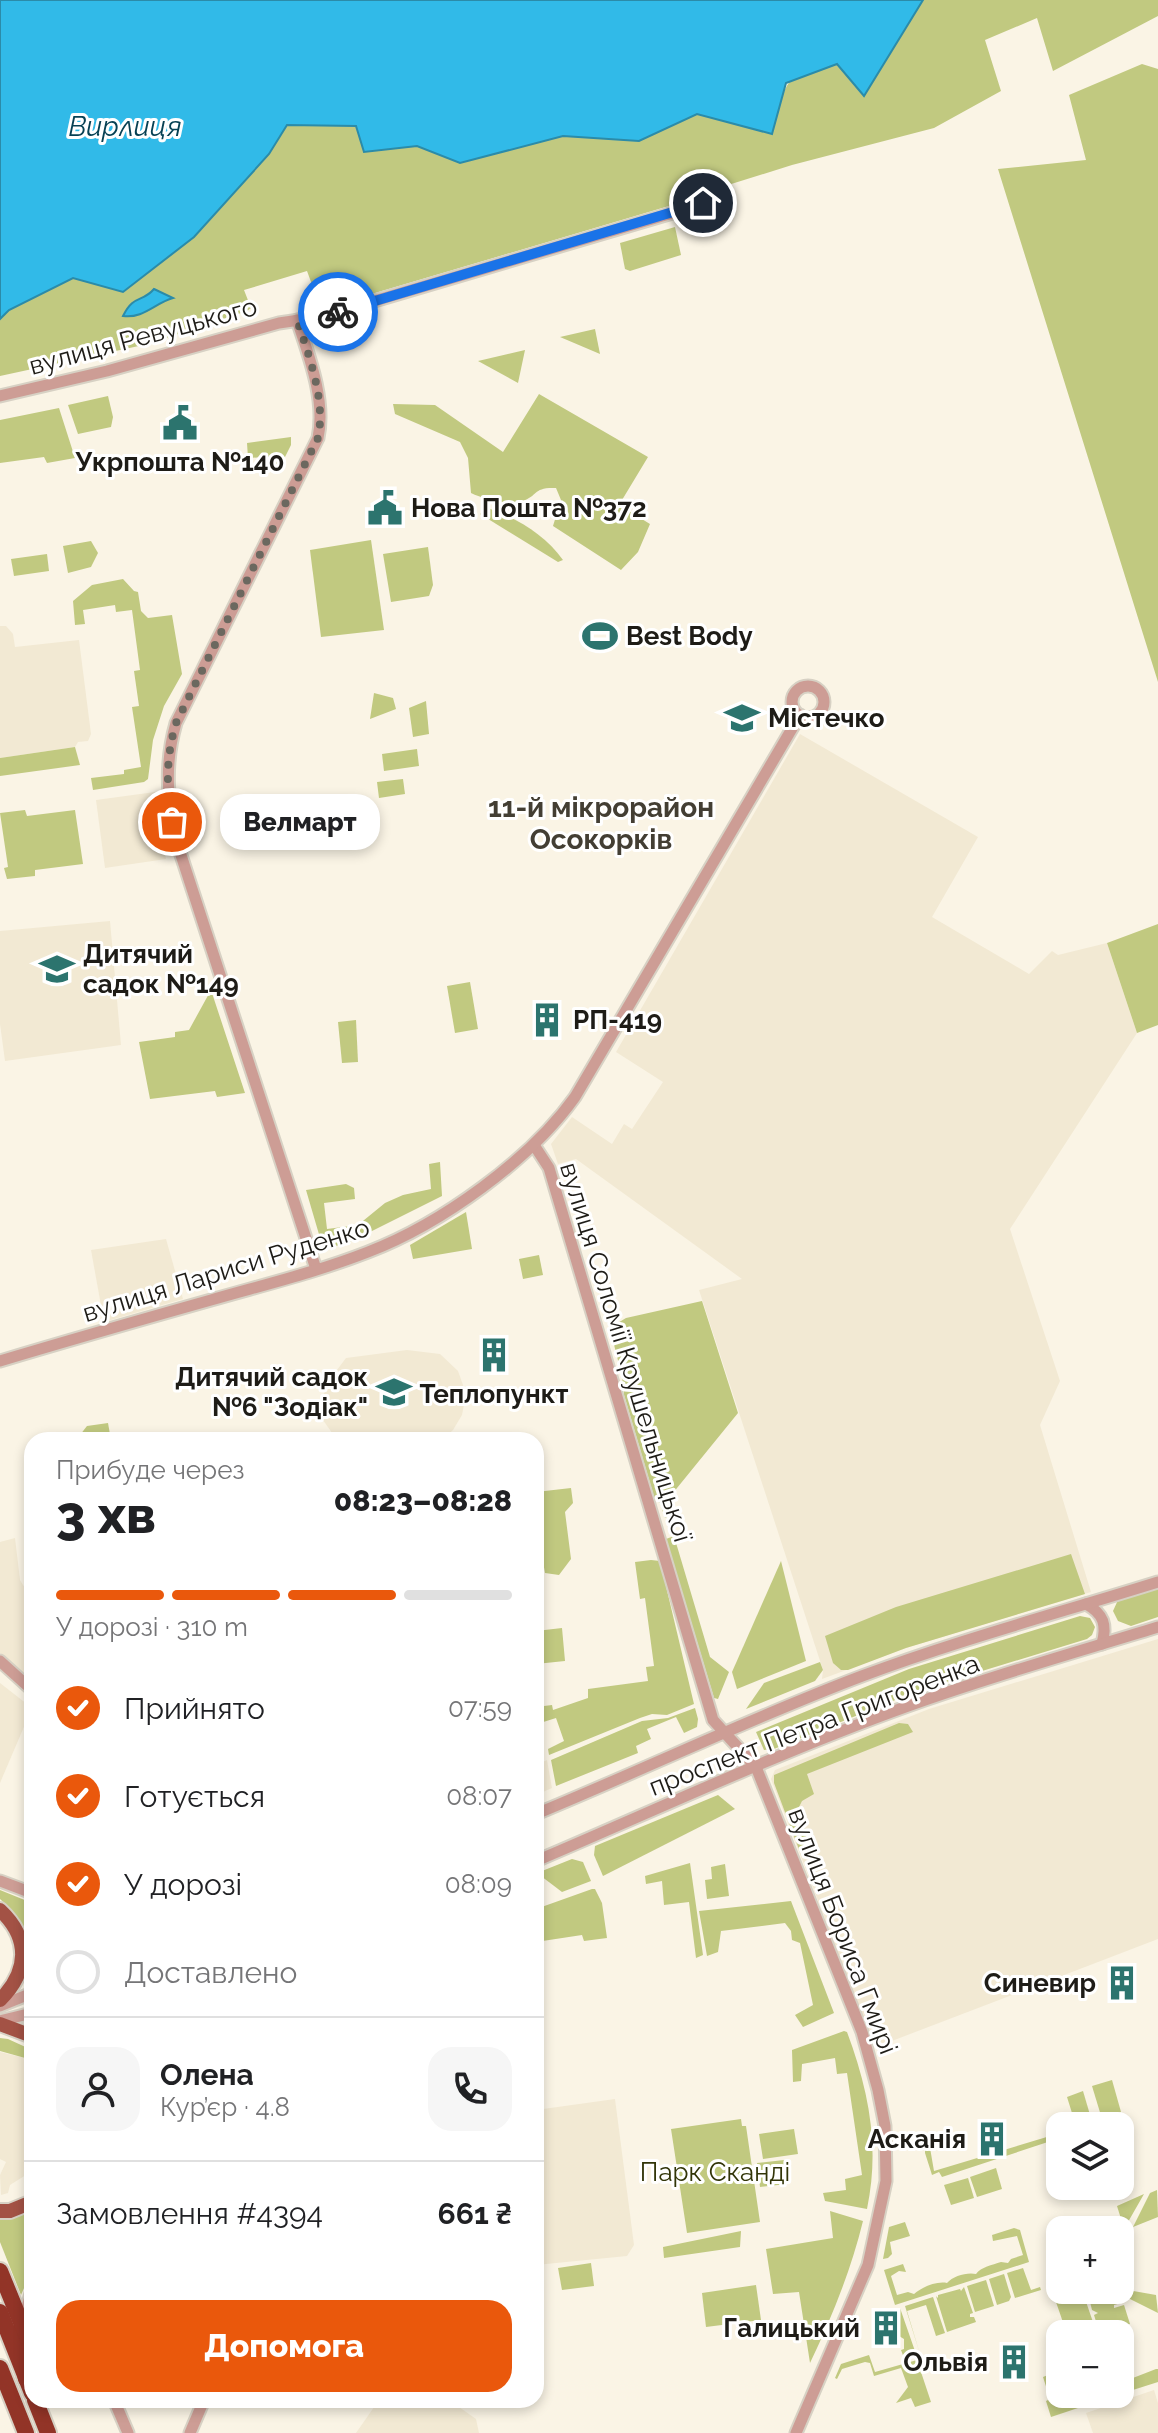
<!DOCTYPE html>
<html lang="uk">
<head>
<meta charset="utf-8">
<style>
	:root { --surface:#fff; --page:#f6f6f6; --text:#202124; --muted:#757577; --line:#e0e0e0; --accent:#ea580c }
	body { margin:0; font-family:Raleway,sans-serif; background:var(--page); color:var(--text); height:100vh; display:flex; flex-direction:column; font-size:30px; white-space:nowrap }
	* { box-sizing:border-box; margin:0 }
	p { font-size:26px; color:var(--muted) }
	.icon { flex:none; width:44px; height:44px; fill:none; stroke:currentColor; stroke-width:2; stroke-linecap:round; stroke-linejoin:round }
	.map { position:relative; flex:1; overflow:hidden }
	.side { position:absolute; left:24px; top:1432px; width:520px; height:976px; display:flex; flex-direction:column; background:var(--surface); border-radius:24px; box-shadow:0 4px 12px #0003 }
	.side>* { flex:none }
	.controls { position:absolute; left:1046px; top:2112px; display:grid; gap:16px }
	.controls a { display:grid; place-items:center; width:88px; height:88px; border-radius:16px; background:var(--surface); box-shadow:0 4px 12px #0003; font-size:40px }
	.pin { position:absolute; display:grid; place-items:center; width:68px; height:68px; color:#fff; margin:-34px; border:4px solid #fff; border-radius:50%; box-shadow:0 2px 8px #0007 }
	.courier { position:absolute; display:grid; place-items:center; width:80px; height:80px; margin:-40px; border:6px solid #1a73e8; border-radius:50%; background:#fff; color:#222; box-shadow:0 2px 10px #0007 }
	.bubble { position:absolute; height:56px; border-radius:24px; background:var(--surface); box-shadow:0 4px 12px #0003; font-size:26px; font-weight:800; line-height:56px; text-align:center }
	.head em { font-style:normal; font-weight:800 }
	.head div { display:flex; flex-direction:column-reverse }
	.head { display:flex; align-items:center; justify-content:space-between; height:136px; padding:0 32px }
	h1 { font-size:52px; font-weight:800; line-height:60px }
	.bar { display:grid; grid-template-columns:repeat(4,1fr); gap:12px 8px; align-content:center; height:96px; padding:0 32px }
	.bar i { height:10px; border-radius:6px; background:var(--line) }
	.bar .active { background:var(--accent) }
	.bar p { grid-column:span 4 }
	.line { display:flex; align-items:center; gap:20px; padding:0 32px; border-top:2px solid var(--line) }
	.line div { flex:1 }
	.round { display:grid; place-items:center; flex:none; width:84px; height:84px; border-radius:24px; background:var(--page) }
	ol { padding:0 32px; list-style:none }
	li { display:flex; align-items:center; gap:24px; height:88px }
	li p { margin-inline-start:auto }
	li .icon { padding:8px; border-radius:50%; background:var(--accent); color:#fff; stroke-width:4 }
	li:last-child { color:var(--muted) }
	li i { width:44px; height:44px; border:4px solid var(--line); border-radius:50% }
	.action { display:flex; gap:16px; margin-top:auto; padding:16px 32px }
	.action a { flex:1; height:92px; border-radius:24px; background:var(--accent); color:#fff; font-size:32px; font-weight:800; line-height:92px; text-align:center }
	.map>svg:first-child { display:block }
	.built { fill:#f2e9d3 }
	.green { fill:#c1c980 }
	.water { fill:#31bae8; stroke:#2b8ba9; stroke-width:2 }
	.lines { fill:none; stroke-linecap:round; stroke-linejoin:round }
	.minor-casing { stroke:#d7d1c4; stroke-width:15 }
	.major-casing { stroke:#d7d1c4; stroke-width:18 }
	.highway-casing { stroke:#d7d1c4; stroke-width:20 }
	.minor { stroke:#cd9d95; stroke-width:11 }
	.major { stroke:#a35245; stroke-width:14 }
	.highway { stroke:#923427; stroke-width:16 }
	.done { stroke:#6b685f; stroke-width:8; stroke-dasharray:0 14.4 }
	.route { stroke:#1a73e8; stroke-width:10 }
	.labels { text-anchor:middle; dominant-baseline:central; stroke-width:6; stroke-linejoin:round; paint-order:stroke }
	.street-label { font-size:26px; fill:#1e1c17; stroke:#fff }
	.poi-label { font-size:26px; font-weight:bold; fill:#1e1c17; stroke:#fff; text-anchor:start }
	.park-label { font-size:26px; fill:#323508; stroke:#fff }
	.water-label { font-size:28px; font-style:italic; fill:#074154; stroke:#fff }
	.neighbourhood-label { font-size:28px; font-weight:bold; fill:#433e33; stroke:#fff }
</style>
</head>
<body>
<div class="map">
<svg width="1158" height="2433" viewBox="0 0 1158 2433">
	<rect width="100%" height="100%" fill="#faf4e5"/>
	<g class="built">
		<polygon points="0,626 6,626 13,634 15,647 79,640 91,734 88,741 78,742 75,747 0,758"/>
		<polygon points="800,734 978,837 932,917 1029,974 1052,951 1058,955 1107,943 1137,1033 1010,1229 1060,1381 1040,1425 1091,1592 906,1648 822,1679 823,1670 699,1290 742,1279 576,1159 558,1164 551,1144 572,1117 612,1144 624,1124 632,1129 663,1082 616,1052"/>
		<polygon points="155,792 166,859 105,868 96,800"/>
		<polygon points="110,921 121,1045 5,1061 0,1024 0,931"/>
		<polygon points="166,1239 183,1299 104,1322 91,1250"/>
		<polygon points="407,1350 440,1354 458,1371 463,1385 465,1399 462,1415 453,1430 442,1440 337,1440 323,1420 320,1401 334,1374 346,1358"/>
		<polygon points="15,1538 20,1580 32,1600 32,1684 0,1653 0,1542"/>
		<polygon points="1158,1639 1158,1939 884,2044 870,2035 774,1787 771,1779 775,1770 929,1709"/>
		<polygon points="0,1683 32,1708 0,1783"/>
		<polygon points="547,1760 552,1788 536,1795 536,1765"/>
		<polygon points="0,2052 25,2058 32,2063 32,2175 29,2173 10,2185 8,2193 1,2195 0,2175 6,2162 0,2159"/>
		<polygon points="615,2099 634,2245 627,2256 536,2265 536,2110"/>
		<polygon points="1154,2390 1158,2403 1158,2433 1093,2433 1086,2413"/>
		<polygon points="379,2400 449,2400 476,2419 479,2433 356,2433"/>
	</g>
	<g class="green">
		<path d="M905 0H1158V16L1053 71 1037 18 985 40 1001 91 934 128 792 165 712 190 705 178 685 184 678 190 679 203 321 309 307 271 244 290 251 308 247 311 148 344 0 376V319L9 310 73 278 272 148 287 124 313 125 333 118 356 126 380 150 417 146 433 152 563 136 666 128 697 114 727 122 781 100C791 68 808 70 837 64L848 76Z"/>
		<polygon points="1142,64 1158,69 1158,682 998,169 1086,160 1069,95"/>
		<polygon points="675,227 681,255 630,271 625,269 620,243"/>
		<polygon points="595,329 600,354 560,337"/>
		<polygon points="525,350 518,383 478,361"/>
		<path d="M539 394 648 457 619 505 650 524 638 552 621 570 553 526 561 500 556 488C532 487 539 496 522 501 509 506 483 499 471 493L468 458 460 442 395 414 393 404 435 405 503 452Z"/>
		<polygon points="108,396 113,417 111,427 78,434 68,405"/>
		<polygon points="59,408 75,458 47,463 44,457 0,463 0,420"/>
		<polygon points="291,437 291,445 280,467 264,457 248,458 247,443"/>
		<path d="M488 508C518 519 544 534 563 560L558 562 480 514Z"/>
		<polygon points="371,540 384,630 321,637 310,550"/>
		<polygon points="91,541 98,553 91,567 68,573 63,546"/>
		<polygon points="428,547 433,585 429,596 391,602 383,554"/>
		<polygon points="47,554 49,571 14,576 11,559"/>
		<polygon points="123,579 134,591 138,592 141,611 148,618 172,615 182,674 164,706 153,740 148,779 144,782 93,790 91,778 124,774 124,770 141,767 132,707 139,706 134,671 140,670 132,610 116,612 115,605 83,610 85,624 75,625 73,601 92,585"/>
		<polygon points="374,693 393,698 396,709 370,719"/>
		<polygon points="426,701 429,734 413,737 409,708"/>
		<polygon points="75,747 80,765 0,776 0,758"/>
		<polygon points="417,749 419,766 384,771 382,754"/>
		<polygon points="403,779 405,794 379,798 377,782"/>
		<polygon points="25,810 27,816 75,810 83,864 35,870 35,876 7,879 4,868 8,867 0,813"/>
		<polygon points="1158,924 1158,1025 1137,1033 1107,943"/>
		<polygon points="470,982 478,1029 455,1033 447,986"/>
		<polygon points="211,990 245,1093 217,1097 215,1091 150,1099 139,1042 175,1037 175,1032 189,1030"/>
		<polygon points="356,1020 358,1062 342,1063 338,1022"/>
		<polygon points="440,1162 442,1196 346,1244 323,1248 306,1190 346,1184 354,1188 355,1199 324,1203 327,1229 358,1225 385,1203 403,1195 431,1189 429,1164"/>
		<polygon points="466,1212 472,1249 413,1259 410,1245"/>
		<polygon points="539,1255 543,1275 523,1279 519,1259"/>
		<polygon points="702,1301 738,1413 664,1504 668,1517 665,1518 660,1503 655,1500 624,1395 622,1376 611,1333 616,1324 626,1318"/>
		<polygon points="108,1423 111,1440 76,1440 87,1426"/>
		<polygon points="571,1488 573,1503 565,1512 571,1559 559,1575 545,1573 542,1556 536,1557 536,1492"/>
		<polygon points="674,1536 710,1657 729,1672 718,1699 714,1698 666,1539"/>
		<polygon points="1071,1554 1085,1594 906,1648 848,1670 841,1670 833,1663 825,1636 896,1607"/>
		<polygon points="651,1560 660,1561 694,1704 667,1715 652,1714 640,1718 549,1755 548,1749 564,1741 556,1718 537,1724 544,1757 536,1761 536,1707 552,1705 553,1710 588,1698 588,1689 648,1681 646,1667 654,1666 645,1598 640,1599 635,1562"/>
		<polygon points="781,1561 806,1661 737,1689 732,1672"/>
		<polygon points="1158,1588 1158,1617 1131,1626 1118,1621 1113,1611 1118,1600"/>
		<polygon points="1080,1616 1090,1618 1095,1627 1092,1635 1087,1639 920,1690 774,1749 764,1750 756,1732 909,1669"/>
		<polygon points="562,1628 565,1661 536,1664 536,1631"/>
		<polygon points="820,1662 823,1670 815,1681 746,1709 764,1683"/>
		<polygon points="695,1708 698,1719 697,1727 684,1733 676,1717 647,1729 651,1739 636,1746 638,1753 556,1786 551,1760 642,1721 668,1718"/>
		<polygon points="899,1723 908,1724 913,1732 807,1774 814,1794 802,1801 799,1807 811,1848 800,1852 774,1783 774,1775"/>
		<polygon points="718,1795 735,1809 603,1876 594,1855 595,1846"/>
		<polygon points="572,1859 583,1862 591,1881 562,1892 537,1873"/>
		<polygon points="690,1863 703,1955 696,1958 689,1902 664,1905 662,1881 646,1884 645,1876"/>
		<polygon points="725,1864 729,1896 707,1899 705,1880 712,1879 711,1867"/>
		<polygon points="592,1889 595,1889 602,1903 607,1938 584,1941 582,1935 536,1942 536,1909"/>
		<path d="M0 1890 32 1903V1975L27 1977C33 1946 24 1920 0 1899Z"/>
		<polygon points="791,1901 834,2013 803,2027 795,2015 813,2005 800,1943 792,1940 791,1931 785,1923 721,1931 718,1952 707,1956 699,1911"/>
		<path d="M844 2031 847 2032C869 2091 880 2147 867 2209L825 2201 823 2193 846 2190 845 2179 862 2175 847 2073 837 2074 835 2058 802 2064 801 2081 793 2082 792 2050Z"/>
		<polygon points="0,2038 8,2039 32,2050 32,2063 25,2058 0,2051"/>
		<polygon points="1112,2080 1121,2112 1102,2119 1092,2086"/>
		<polygon points="1083,2091 1093,2125 1076,2126 1067,2097"/>
		<polygon points="741,2119 742,2126 746,2126 760,2222 687,2233 671,2129"/>
		<polygon points="794,2129 798,2154 763,2159 759,2134"/>
		<polygon points="1060,2133 1060,2138 942,2177 939,2172 932,2175 925,2153 925,2143 929,2142 934,2171"/>
		<polygon points="784,2160 787,2184 760,2187 757,2163"/>
		<polygon points="996,2168 1002,2189 977,2197 970,2177"/>
		<polygon points="968,2178 974,2198 951,2205 944,2185"/>
		<polygon points="1157,2190 1158,2217 1133,2227 1150,2193"/>
		<polygon points="1144,2194 1124,2229 1120,2234 1120,2230 1111,2230 1122,2222 1117,2206"/>
		<path d="M830 2211 863 2221C851 2270 832 2317 810 2363L799 2292 773 2294 766 2249 833 2238Z"/>
		<polygon points="32,2212 32,2270 21,2295 0,2242 0,2220"/>
		<polygon points="905,2222 910,2236 890,2242 892,2254 888,2258 883,2259 889,2227"/>
		<path d="M1014 2228 1020 2230 1029 2262 895 2305 884 2270 903 2264 906 2272 899 2271 891 2276 897 2295 908 2292 914 2294C922 2287 936 2281 947 2283 953 2276 967 2272 976 2274 981 2267 992 2265 1001 2262L1008 2263 1011 2259 1023 2255 1017 2236 993 2241 992 2235Z"/>
		<polygon points="741,2231 740,2247 664,2258 663,2247"/>
		<polygon points="591,2263 594,2286 562,2290 558,2268"/>
		<polygon points="1023,2268 1031,2290 1040,2287 1041,2290 1015,2298 1007,2273"/>
		<polygon points="1004,2274 1011,2297 1009,2301 997,2305 989,2279"/>
		<polygon points="986,2280 994,2306 975,2312 967,2286"/>
		<polygon points="756,2285 761,2320 706,2327 702,2293"/>
		<polygon points="964,2287 973,2313 970,2314 970,2317 974,2317 976,2322 947,2332 936,2296 938,2298 938,2295 960,2289 961,2291"/>
		<polygon points="1122,2289 1156,2295 1158,2313 1124,2296"/>
		<polygon points="1087,2290 1117,2290 1121,2303 1114,2305 1114,2308 1124,2305 1130,2324 1100,2334 1094,2315 1098,2313 1092,2310"/>
		<polygon points="1083,2293 1094,2325 1092,2327 1094,2327 1097,2334 1067,2334 1056,2302"/>
		<polygon points="933,2297 945,2333 936,2336 926,2305 907,2311 920,2354 905,2306"/>
		<polygon points="900,2308 916,2354 904,2358 901,2350 904,2349 904,2339 899,2336 893,2316 894,2310"/>
		<polygon points="869,2355 875,2372 917,2360 931,2402 915,2407 911,2398 896,2403 908,2387 901,2368 874,2376 870,2363 865,2362 842,2369 837,2379 835,2378 841,2364"/>
		<polygon points="1156,2369 1158,2369 1158,2382 1114,2396 1113,2394 1120,2394 1120,2383"/>
		<polygon points="1048,2375 1055,2402 1075,2398 1078,2408 1051,2417 1046,2401 1050,2399 1043,2377"/>
	</g>
	<g class="water">
		<polygon points="0,0 923,0 864,96 837,64 786,83 772,134 697,114 639,141 563,136 460,163 417,146 364,152 356,126 287,125 269,154 194,237 123,292 73,278 9,310 0,319"/>
		<path d="M154 289 173 298C155 303 143 319 123 316 134 294 142 303 154 289Z"/>
	</g>
	<g class="lines">
		<g class="minor-casing">
			<g id="minor">
				<path d="M297 320C309 356 326 400 318 438L176 723C163 769 168 807 180 852L316 1269"/>
				<polyline points="0,396 107,371 279,323 320,317 713,201"/>
				<circle cx="808" cy="702" r="16"/>
				<polyline points="534,1145 549,1168 713,1720 756,1767 862,2032 878,2090 885,2126 886,2181 868,2265 796,2433"/>
				<path d="M0 1361C70 1340 140 1320 211 1300 263 1285 317 1272 368 1252 441 1224 530 1160 575 1097L800 715"/>
				<path d="M1086 1604C1104 1614 1107 1625 1102 1644"/>
				<polyline points="0,1661 32,1690"/>
				<path d="M536 1814C645 1769 751 1718 862 1676 958 1640 1059 1613 1158 1582"/>
				<path d="M536 1861C665 1806 793 1746 925 1700 1002 1673 1080 1651 1158 1627"/>
				<polyline points="0,1881 32,1893"/>
				<polyline points="0,2006 32,1993"/>
				<polyline points="0,2021 32,2013"/>
				<polyline points="22,2324 32,2290"/>
				<polyline points="114,2400 128,2433"/>
				<polyline points="190,2433 204,2400"/>
			</g>
		</g>
		<g class="major-casing">
			<g id="major">
				<path d="M0 1910C30 1938 29 1971 0 2000"/>
				<polyline points="0,2024 32,2036"/>
				<polyline points="0,2211 10,2211 32,2202"/>
			</g>
		</g>
		<g class="highway-casing">
			<g id="highway">
				<polyline points="0,2271 22,2325 21,2348 26,2379"/>
				<polyline points="0,2312 32,2393"/>
				<polyline points="0,2368 26,2433"/>
				<polyline points="35,2400 48,2433"/>
			</g>
		</g>
		<use href="#minor" class="minor"/>
		<use href="#major" class="major"/>
		<use href="#highway" class="highway"/>
	</g>
	<g class="lines">
		<path class="done" d="M172 822C166 787 166 757 176 723L318 438C326 400 309 356 297 320L338 312"/>
		<polyline class="route" points="338,312 703,203"/>
	</g>
	<defs>
		<g id="civic-bare" transform="scale(2.76)"><path d="M-.6-6.5H3V-4.5H.6V-3L4-1V1h2V6H-6V1h2V-1L-.6-3ZM-1.2 2.5V6h2.4V2.5Z" fill="#2c746e" stroke="#fff" stroke-width="2.5" paint-order="stroke"/></g>
		<g id="stadium-bare" transform="scale(2.76)"><path d="M0-5a6.5 5 0 1 0 0 10a6.5 5 0 1 0 0-10ZM-3.5-1.8h7v3.6h-7Z" fill="#2c746e" stroke="#fff" stroke-width="2.5" paint-order="stroke"/></g>
		<g id="school-bare" transform="scale(2.76)"><path d="M0-5L7-2L0 1L-7-2ZM-4 1L0 2.5L4 1V4Q0 6-4 4Z" fill="#2c746e" stroke="#fff" stroke-width="2.5" paint-order="stroke"/></g>
		<g id="building-bare" transform="scale(2.76)"><path d="M-4-6H4V6H1V3H-1V6H-4ZM-2.5-4.3h1.7v1.8h-1.7ZM.8-4.3h1.7v1.8H.8ZM-2.5-1h1.7V.8h-1.7ZM.8-1h1.7V.8H.8Z" fill="#2c746e" stroke="#fff" stroke-width="2.5" paint-order="stroke"/></g>
	</defs>
	<g fill-rule="evenodd">
		<use href="#civic-bare" x="180" y="423"/>
		<use href="#civic-bare" x="385" y="508"/>
		<use href="#stadium-bare" x="600" y="636"/>
		<use href="#school-bare" x="742" y="718"/>
		<use href="#school-bare" x="57" y="969"/>
		<use href="#building-bare" x="547" y="1020"/>
		<use href="#building-bare" x="494" y="1355"/>
		<use href="#school-bare" x="394" y="1392"/>
		<use href="#building-bare" x="1122" y="1983"/>
		<use href="#building-bare" x="992" y="2139"/>
		<use href="#building-bare" x="886" y="2328"/>
		<use href="#building-bare" x="1014" y="2362"/>
	</g>
	<g class="labels">
		<g class="street-label">
			<text transform="translate(143 336) rotate(-15)">вулиця Ревуцького</text>
			<text transform="translate(226 1270) rotate(-17)">вулиця Лариси Руденко</text>
			<text transform="translate(626 1352) rotate(73)">вулиця Соломії Крушельницької</text>
			<text transform="translate(814 1725) rotate(-21)">проспект Петра Григоренка</text>
			<text transform="translate(843 1931) rotate(69)">вулиця Бориса Гмирі</text>
		</g>
		<g class="poi-label">
			<text x="180" y="462" text-anchor="middle">Укрпошта №140</text>
			<text x="411" y="508">Нова Пошта №372</text>
			<text x="626" y="636">Best Body</text>
			<text x="768" y="718">Містечко</text>
			<text x="83" y="954">Дитячий<tspan x="83" dy="30">садок №149</tspan></text>
			<text x="573" y="1020">РП-419</text>
			<text x="368" y="1377" text-anchor="end">Дитячий садок<tspan x="368" dy="30">№6 "Зодіак"</tspan></text>
			<text x="494" y="1394" text-anchor="middle">Теплопункт</text>
			<text x="1096" y="1983" text-anchor="end">Синевир</text>
			<text x="966" y="2139" text-anchor="end">Асканія</text>
			<text x="860" y="2328" text-anchor="end">Галицький</text>
			<text x="988" y="2362" text-anchor="end">Ольвія</text>
		</g>
		<g class="park-label">
			<text x="715" y="2172">Парк Сканді</text>
		</g>
		<g class="water-label">
			<text x="125" y="126">Вирлиця</text>
		</g>
		<g class="neighbourhood-label">
			<text x="601" y="807">11-й мікрорайон<tspan x="601" dy="32">Осокорків</tspan></text>
		</g>
	</g>
</svg>
<div class="controls">
<a><svg class="icon" aria-label="layers" viewBox="0 0 24 24"><path d="M12 4l9 5-9 5-9-5zM3 14l9 5 9-5"/></svg></a>
<a>+</a>
<a>−</a>
</div>
<div class="pin" style="left:172px;top:822px;background:#ea580c"><svg class="icon" aria-label="bag" viewBox="0 0 24 24"><path d="M5 8h14l-1 12H6zM9 8a3 3 0 0 1 6 0"/></svg></div>
<div class="pin" style="left:703px;top:203px;background:#1f2937"><svg class="icon" aria-label="home" viewBox="0 0 24 24"><path d="M3 11l9-7 9 7M6 9v11h12V9"/></svg></div>
<div class="courier" style="left:338px;top:312px"><svg class="icon" aria-label="bike" viewBox="0 0 24 24"><circle cx="6" cy="16" r="4"/><circle cx="18" cy="16" r="4"/><path d="M6 16l4-8h5l3 8M10 8l3 8H6M13 5h3"/></svg></div>
<div class="bubble" style="left:220px;top:794px;width:160px">Велмарт</div>
<section class="side">
<div class="head"><div><h1>3 хв</h1><p>Прибуде через</p></div><em>08:23–08:28</em></div>
<div class="bar"><i class="active"></i><i class="active"></i><i class="active"></i><i></i><p>У дорозі · 310 m</p></div>
<ol>
<li><svg class="icon" aria-label="check" viewBox="0 0 24 24"><path d="M5 12l5 5 9-10"/></svg>Прийнято<p>07:59</p></li>
<li><svg class="icon" aria-label="check" viewBox="0 0 24 24"><path d="M5 12l5 5 9-10"/></svg>Готується<p>08:07</p></li>
<li><svg class="icon" aria-label="check" viewBox="0 0 24 24"><path d="M5 12l5 5 9-10"/></svg>У дорозі<p>08:09</p></li>
<li><i></i>Доставлено</li>
</ol>
<div class="line" style="height:144px"><a class="round"><svg class="icon" aria-label="person" viewBox="0 0 24 24"><circle cx="12" cy="8" r="4"/><path d="M4 21q1-7 8-7t8 7"/></svg></a><div><b>Олена</b><p>Кур’єр · 4.8</p></div><a class="round"><svg class="icon" aria-label="phone" viewBox="0 0 24 24"><path d="M5 4h4l2 5-3 2q2 4 5 5l2-3 5 2v4C11 20 4 13 5 4z"/></svg></a></div>
<div class="line" style="height:104px"><div>Замовлення #4394</div><b>661 ₴</b></div>
<div class="action"><a>Допомога</a></div>
</section>
</div>
</body>
</html>
